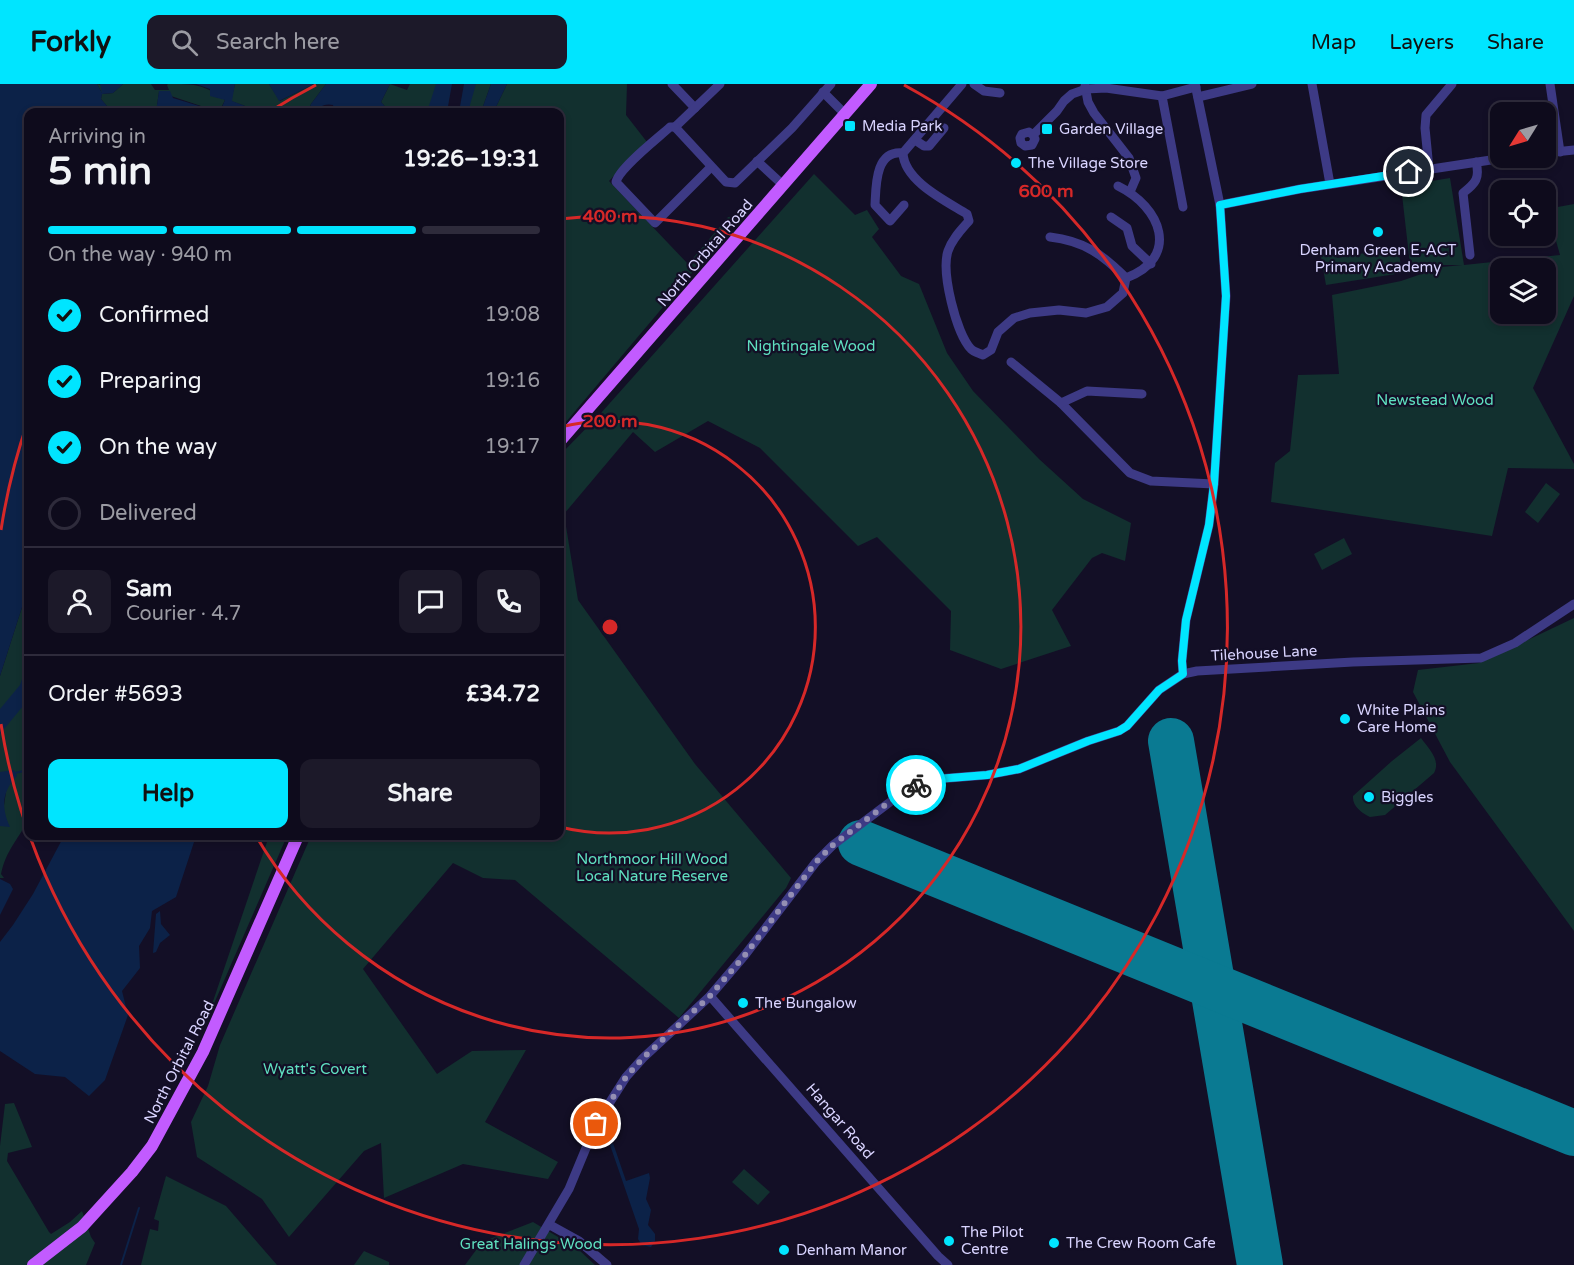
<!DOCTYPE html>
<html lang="en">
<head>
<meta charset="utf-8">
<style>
	:root { --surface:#0e0b1c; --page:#1c1929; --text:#f1f3f6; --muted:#9b9ba3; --line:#2e2b3b; --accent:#00e5ff }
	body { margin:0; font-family:"Varela Round",sans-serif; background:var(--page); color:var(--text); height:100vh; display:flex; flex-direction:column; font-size:22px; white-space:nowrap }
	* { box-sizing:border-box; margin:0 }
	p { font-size:20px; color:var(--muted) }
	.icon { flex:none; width:33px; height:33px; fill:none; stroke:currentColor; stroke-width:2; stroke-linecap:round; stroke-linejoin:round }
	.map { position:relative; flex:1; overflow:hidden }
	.details { position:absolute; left:24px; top:24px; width:540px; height:732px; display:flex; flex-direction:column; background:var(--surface); border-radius:12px; box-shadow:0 3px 9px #0003,0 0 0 2px var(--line) }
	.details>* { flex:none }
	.needle { width:39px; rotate:233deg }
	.tools { position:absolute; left:1490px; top:18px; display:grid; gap:12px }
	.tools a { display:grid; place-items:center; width:66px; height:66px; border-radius:12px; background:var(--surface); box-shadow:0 3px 9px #0003,0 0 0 2px var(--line); font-size:30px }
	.pin { position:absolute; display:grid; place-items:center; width:51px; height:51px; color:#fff; margin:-26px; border:3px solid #fff; border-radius:50%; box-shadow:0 2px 6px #0007 }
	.courier { position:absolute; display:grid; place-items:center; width:60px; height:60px; margin:-30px; border:4px solid #00e5ff; border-radius:50%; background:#fff; color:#222; box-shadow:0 2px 8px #0007 }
	.headline em { font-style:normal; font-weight:700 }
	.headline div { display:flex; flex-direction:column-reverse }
	.headline { display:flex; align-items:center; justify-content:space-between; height:102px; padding:0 24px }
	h1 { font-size:39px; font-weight:700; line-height:45px }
	.bar { display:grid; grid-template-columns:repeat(4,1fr); gap:9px 6px; align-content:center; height:72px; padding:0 24px }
	.bar i { height:8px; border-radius:4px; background:var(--line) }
	.bar .active { background:var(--accent) }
	.bar p { grid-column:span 4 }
	.line { display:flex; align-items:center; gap:15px; padding:0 24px; border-top:2px solid var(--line) }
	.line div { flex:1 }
	.round { display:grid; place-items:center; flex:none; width:63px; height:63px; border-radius:12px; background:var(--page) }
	ol { padding:0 24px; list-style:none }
	li { display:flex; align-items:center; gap:18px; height:66px }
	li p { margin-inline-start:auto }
	li .icon { padding:6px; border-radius:50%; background:var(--accent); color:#111; stroke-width:4 }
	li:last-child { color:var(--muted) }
	li i { width:33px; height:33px; border:3px solid var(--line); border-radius:50% }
	.cta { display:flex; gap:12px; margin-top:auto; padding:12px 24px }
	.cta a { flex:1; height:69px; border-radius:12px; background:var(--accent); color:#111; font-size:24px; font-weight:700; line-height:69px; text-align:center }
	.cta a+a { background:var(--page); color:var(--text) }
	header { display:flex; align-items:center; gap:36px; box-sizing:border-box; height:84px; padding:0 30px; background:var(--accent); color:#111 }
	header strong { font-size:28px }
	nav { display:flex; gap:33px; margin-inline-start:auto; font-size:21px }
	.search { width:420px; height:54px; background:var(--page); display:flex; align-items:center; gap:15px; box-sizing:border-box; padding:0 21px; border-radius:12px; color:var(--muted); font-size:22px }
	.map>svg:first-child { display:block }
	.green { fill:#12302f; fill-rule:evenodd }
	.water { fill:#0c2248 }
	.pier { fill:#130f26 }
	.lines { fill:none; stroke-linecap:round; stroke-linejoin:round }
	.stream { stroke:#0c2248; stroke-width:2 }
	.runway { stroke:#0a7a92; stroke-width:46 }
	.minor { stroke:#3d3a85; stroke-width:9 }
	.major { stroke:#c25bff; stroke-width:12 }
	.done { stroke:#948fb3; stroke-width:6; stroke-dasharray:0 10.8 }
	.route { stroke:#00e5ff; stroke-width:8 }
	.ring { fill:none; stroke:#d62828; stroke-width:3 }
	.poi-dot { fill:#00e5ff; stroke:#130f26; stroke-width:2 }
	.labels { text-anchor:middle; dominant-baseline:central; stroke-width:4.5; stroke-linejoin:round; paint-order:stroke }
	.poi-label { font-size:15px; fill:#d9d4ff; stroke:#130f26; text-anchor:start }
	.street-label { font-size:15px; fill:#d9d4ff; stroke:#130f26 }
	.park-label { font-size:15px; fill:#5fe0c0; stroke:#130f26 }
	.centre { fill:#d62828; stroke:#130f26; stroke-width:3 }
	.ring-label { font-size:18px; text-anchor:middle; font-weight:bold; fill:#d62828; stroke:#130f26; stroke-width:4.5; stroke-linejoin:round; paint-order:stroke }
</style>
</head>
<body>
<header>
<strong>Forkly</strong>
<div class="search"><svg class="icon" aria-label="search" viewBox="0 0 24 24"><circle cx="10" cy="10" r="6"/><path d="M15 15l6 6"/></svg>Search here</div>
<nav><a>Map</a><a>Layers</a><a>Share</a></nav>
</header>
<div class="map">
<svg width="1574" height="1181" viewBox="0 0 1574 1181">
	<rect width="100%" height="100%" fill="#130f26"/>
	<g class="green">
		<path d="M97 0 101 1 103 10 113 9 123 0H151L155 6H169L167 1 168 0C194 0 204 0 225 16L219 28 159 8 156 28H112L101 15 102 9Z"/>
		<polygon points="235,0 269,0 280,17 314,0 326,0 311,20 308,28 254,28 245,22 231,17"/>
		<polygon points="390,0 407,6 410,0 491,0 481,28 390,28 381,18"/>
		<polygon points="507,0 627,0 626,31 647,58 609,97 688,180 728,133 740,132 560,345 560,28 495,28 495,25"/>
		<polygon points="814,90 855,131 867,126 879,145 872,153 901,192 919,200 947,269 973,307 1039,375 1083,415 1131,439 1125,477 1102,469 1092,474 1052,526 1071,562 1001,585 950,566 951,527 877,453 858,462 760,364 708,337 655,368 633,348 564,430 578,516 695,680 791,794 786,804 679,934 515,796 483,794 453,779 363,885 437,990 472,967 526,966 485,1038 558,1078 548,1095 463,1080 384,1114 381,1059 364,1067 289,1153 262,1115 197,1073 191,1038 208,1002 220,961 311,752 560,752 560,371 601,329"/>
		<path d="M1450 94 1464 181 1560 171 1547 125 1574 120V212L1533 304 1574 380V385L1508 384 1492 452 1271 418 1275 379 1290 367 1298 291 1339 290 1332 211 1401 197 1442 183 1462 181H1443L1411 189 1401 102ZM1500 184H1545V230H1500Z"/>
		<polygon points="1398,163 1402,189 1326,201 1320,168 1334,166 1337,174"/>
		<polygon points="1546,399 1560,410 1538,439 1525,428"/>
		<polygon points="1344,454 1352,470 1322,486 1314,470"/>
		<path d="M28 512V736C18 756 6 766 1 790L4 794H0V742H9L3 728 7 701 0 688V592L23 520Z"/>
		<polygon points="1574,534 1574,847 1450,678 1413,608 1418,586 1479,579"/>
		<path d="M1421 654C1429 665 1441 676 1434 689L1385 731 1370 733C1362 729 1352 722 1353 712L1392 677Z"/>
		<polygon points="269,752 287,752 206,938"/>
		<polygon points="14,1019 32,1063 8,1069 7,1077 49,1148 51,1150 70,1138 82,1127 91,1153 95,1159 86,1181 0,1181 0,1062 5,1020"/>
		<polygon points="744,1085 770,1108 758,1121 732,1098"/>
		<polygon points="166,1092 226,1122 277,1181 141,1181 150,1145 158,1147 159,1137 154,1135"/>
		<polygon points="533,1138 578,1165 595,1181 465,1181 482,1158"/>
		<polygon points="364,1167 389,1178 389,1181 354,1181"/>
	</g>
	<g class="water">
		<polygon points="0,0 97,0 102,9 100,0 123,0 113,9 102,10 101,15 112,28 28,28 28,512 23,520 0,592"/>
		<polygon points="196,0 235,0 232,17 245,22 254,28 220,28 225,16 210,12 210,5"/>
		<polygon points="269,0 314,0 279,17"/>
		<path d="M326 0H390L381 18 390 28H332L334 26 333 21C324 19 320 23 314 28H308L311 20Z"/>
		<polygon points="436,0 476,0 468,28 427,28"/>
		<polygon points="491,0 507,0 495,25 495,28 481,28"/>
		<polygon points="159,7 170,7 173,14 219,28 156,28"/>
		<polygon points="28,578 28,616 0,650 0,625 20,601"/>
		<path d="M14 686 17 692C2 707 1 723 10 743L0 742V688Z"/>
		<polygon points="64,752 196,752 176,813 152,827 150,844 139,862 140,884 122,907 128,931 105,996 89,1012 65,993 35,990 0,967 0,858 13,841 33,810"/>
		<polygon points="0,795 10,800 13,805 0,831"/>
		<polygon points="160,827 161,840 170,851 160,859 156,868 153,869 156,830"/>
		<polygon points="613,1059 626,1097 649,1089 650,1094 646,1115 651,1126 648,1141 655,1150 655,1157 651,1163 642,1161 638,1155 639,1145 610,1061"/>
	</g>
	<polygon class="pier" points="452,0 464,0 459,28 447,28"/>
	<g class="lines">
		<g class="stream">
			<polyline points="15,689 28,686"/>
			<polyline points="121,1181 139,1124"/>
		</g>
		<g class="runway">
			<polyline points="1171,657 1260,1181"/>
			<polyline points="861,759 1574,1049"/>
		</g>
		<g class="minor">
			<polyline points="672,0 695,24"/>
			<polyline points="720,0 675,43 726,98 735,99 792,44 831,0"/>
			<path d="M962 0 903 69C904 97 946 117 967 130L969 137C961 146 952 155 948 167 941 188 956 249 971 265 974 268 979 269 983 271L991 266 998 248 1014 234 1030 229 1059 226 1086 229 1107 223 1123 209 1126 194"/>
			<polyline points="974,0 984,7 1000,9"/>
			<polyline points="1312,0 1330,100"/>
			<polyline points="1550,0 1560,68"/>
			<polyline points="1085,2 1088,18 1094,29 1129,74 1136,94 1130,108"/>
			<polyline points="823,8 845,30"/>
			<polyline points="1162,12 1183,123"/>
			<polyline points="1198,13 1252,0"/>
			<path d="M675 43H670C658 54 619 84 616 98L655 139 711 83"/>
			<polyline points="1033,51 1029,48 1022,50 1020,54 1021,59 1025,62 1032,61 1035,55 1033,51 1057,27 1064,17 1072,10 1086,5 1106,4 1162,12 1196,3"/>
			<polyline points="915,56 924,62 929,62 944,44"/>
			<path d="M903 69C875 66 876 102 875 121L890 137 904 121"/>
			<polyline points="1545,69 1574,66"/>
			<polyline points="757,77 783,101"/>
			<polyline points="1429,85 1425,44 1426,31 1452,0"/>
			<path d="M1118 102C1161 123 1181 173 1126 194"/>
			<polyline points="1220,121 1300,105 1504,74"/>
			<polyline points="1111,133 1127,144 1132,162 1151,180"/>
			<path d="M1050 153C1084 157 1102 170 1126 194"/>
			<path d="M1470 171 1463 109C1476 99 1480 94 1476 78"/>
			<polyline points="1011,278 1061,319 1130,389 1151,397 1214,400"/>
			<polyline points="1061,319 1087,307 1142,310"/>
			<polyline points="1183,590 1182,577 1186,536 1209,441 1214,400 1226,212 1220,121 1195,0"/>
			<polyline points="710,912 938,1172 948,1181"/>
			<polyline points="550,1141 579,1157 607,1181"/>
			<polyline points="524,1181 569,1105 596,1040 626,993 643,974 710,912 745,871 816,778 833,761 910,703 937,695 987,691 1019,685 1088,657 1119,647 1127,642 1159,606 1183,590 1197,587 1353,578 1481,574 1515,559 1574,520"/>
		</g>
		<g class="major">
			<polyline points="560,357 871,0"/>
			<polyline points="33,1181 82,1143 132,1088 152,1062 203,968 298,752"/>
		</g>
	</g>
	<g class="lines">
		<polyline class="done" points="596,1040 626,993 643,974 710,912 745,871 816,778 833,761 901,709 916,701"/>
		<polyline class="route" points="916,701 937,695 987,691 1019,685 1088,657 1119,647 1127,642 1159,606 1183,590 1182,577 1186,536 1209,441 1214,400 1226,212 1220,121 1300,105 1409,88"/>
	</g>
	<g class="ring">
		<path d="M560 343A206 206 0 1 1 560 743"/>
		<path d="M560 135A411 411 0 1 1 256 752"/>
		<path d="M1 446A617 617 0 0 1 28 337M269 28A617 617 0 0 1 316 1M904 1A617 617 0 1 1 1 640"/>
	</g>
	<g class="poi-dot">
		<rect x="844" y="36" width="12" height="12" rx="3"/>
		<rect x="1041" y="39" width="12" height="12" rx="3"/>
		<circle cx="1016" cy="79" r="6"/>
		<circle cx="1378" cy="148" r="6"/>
		<circle cx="1345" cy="635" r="6"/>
		<circle cx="1369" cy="713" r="6"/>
		<circle cx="743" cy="919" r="6"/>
		<circle cx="949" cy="1157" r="6"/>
		<circle cx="1054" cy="1159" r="6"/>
		<circle cx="784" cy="1166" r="6"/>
	</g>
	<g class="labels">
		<g class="poi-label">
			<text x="862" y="42">Media Park</text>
			<text x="1059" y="45">Garden Village</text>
			<text x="1028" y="79">The Village Store</text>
			<text x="1378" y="166" text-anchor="middle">Denham Green E-ACT<tspan x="1378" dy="17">Primary Academy</tspan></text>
			<text x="1357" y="626">White Plains<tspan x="1357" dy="17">Care Home</tspan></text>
			<text x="1381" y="713">Biggles</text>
			<text x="755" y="919">The Bungalow</text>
			<text x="961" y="1148">The Pilot<tspan x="961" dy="17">Centre</tspan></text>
			<text x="1066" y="1159">The Crew Room Cafe</text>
			<text x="796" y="1166">Denham Manor</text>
		</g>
		<g class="street-label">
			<text transform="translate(705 169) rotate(-49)">North Orbital Road</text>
			<text transform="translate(1264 569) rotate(-3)">Tilehouse Lane</text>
			<text transform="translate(179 978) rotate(-63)">North Orbital Road</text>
			<text transform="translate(840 1037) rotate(49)">Hangar Road</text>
		</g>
		<g class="park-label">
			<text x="811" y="262">Nightingale Wood</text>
			<text x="1435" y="316">Newstead Wood</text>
			<text x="652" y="775">Northmoor Hill Wood<tspan x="652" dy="17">Local Nature Reserve</tspan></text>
			<text x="315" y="985">Wyatt's Covert</text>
			<text x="531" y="1160">Great Halings Wood</text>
		</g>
	</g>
	<circle cx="610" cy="543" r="9" class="centre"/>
	<g class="ring-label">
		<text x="1046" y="113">600 m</text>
		<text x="610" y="138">400 m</text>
		<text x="610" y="343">200 m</text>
	</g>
</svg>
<div class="tools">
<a><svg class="needle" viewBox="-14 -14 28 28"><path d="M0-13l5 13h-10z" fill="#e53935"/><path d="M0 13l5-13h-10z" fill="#9b9ba3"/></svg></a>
<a><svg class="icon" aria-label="locate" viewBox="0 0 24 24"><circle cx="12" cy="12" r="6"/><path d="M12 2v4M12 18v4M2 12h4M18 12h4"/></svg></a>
<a><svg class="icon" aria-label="layers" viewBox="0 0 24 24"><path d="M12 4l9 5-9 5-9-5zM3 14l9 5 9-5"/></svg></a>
</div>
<div class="pin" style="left:596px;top:1040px;background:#ea580c"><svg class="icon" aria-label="bag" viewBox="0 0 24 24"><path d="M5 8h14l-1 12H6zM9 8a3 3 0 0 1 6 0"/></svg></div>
<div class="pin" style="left:1409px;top:88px;background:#1f2937"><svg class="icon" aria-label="home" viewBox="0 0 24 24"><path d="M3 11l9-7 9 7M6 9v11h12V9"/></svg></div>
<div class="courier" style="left:916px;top:701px"><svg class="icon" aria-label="bike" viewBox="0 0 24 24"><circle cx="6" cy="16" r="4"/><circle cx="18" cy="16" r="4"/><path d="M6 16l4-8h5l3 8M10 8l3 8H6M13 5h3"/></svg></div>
<section class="details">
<div class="headline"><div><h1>5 min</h1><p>Arriving in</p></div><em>19:26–19:31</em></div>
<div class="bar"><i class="active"></i><i class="active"></i><i class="active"></i><i></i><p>On the way · 940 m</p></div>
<ol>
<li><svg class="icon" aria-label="check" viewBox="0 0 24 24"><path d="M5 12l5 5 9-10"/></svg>Confirmed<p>19:08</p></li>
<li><svg class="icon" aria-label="check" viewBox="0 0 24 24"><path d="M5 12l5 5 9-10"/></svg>Preparing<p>19:16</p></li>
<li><svg class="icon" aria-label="check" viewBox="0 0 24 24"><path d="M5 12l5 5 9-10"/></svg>On the way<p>19:17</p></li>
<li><i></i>Delivered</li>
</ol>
<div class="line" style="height:108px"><a class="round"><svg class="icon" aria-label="person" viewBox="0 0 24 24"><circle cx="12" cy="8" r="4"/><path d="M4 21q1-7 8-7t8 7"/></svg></a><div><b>Sam</b><p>Courier · 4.7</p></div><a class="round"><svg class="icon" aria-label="chat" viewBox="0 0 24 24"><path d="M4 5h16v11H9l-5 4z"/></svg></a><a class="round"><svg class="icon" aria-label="phone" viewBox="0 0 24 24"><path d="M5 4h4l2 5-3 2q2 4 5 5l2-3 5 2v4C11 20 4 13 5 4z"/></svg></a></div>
<div class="line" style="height:78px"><div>Order #5693</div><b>£34.72</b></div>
<div class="cta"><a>Help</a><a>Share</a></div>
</section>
</div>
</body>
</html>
